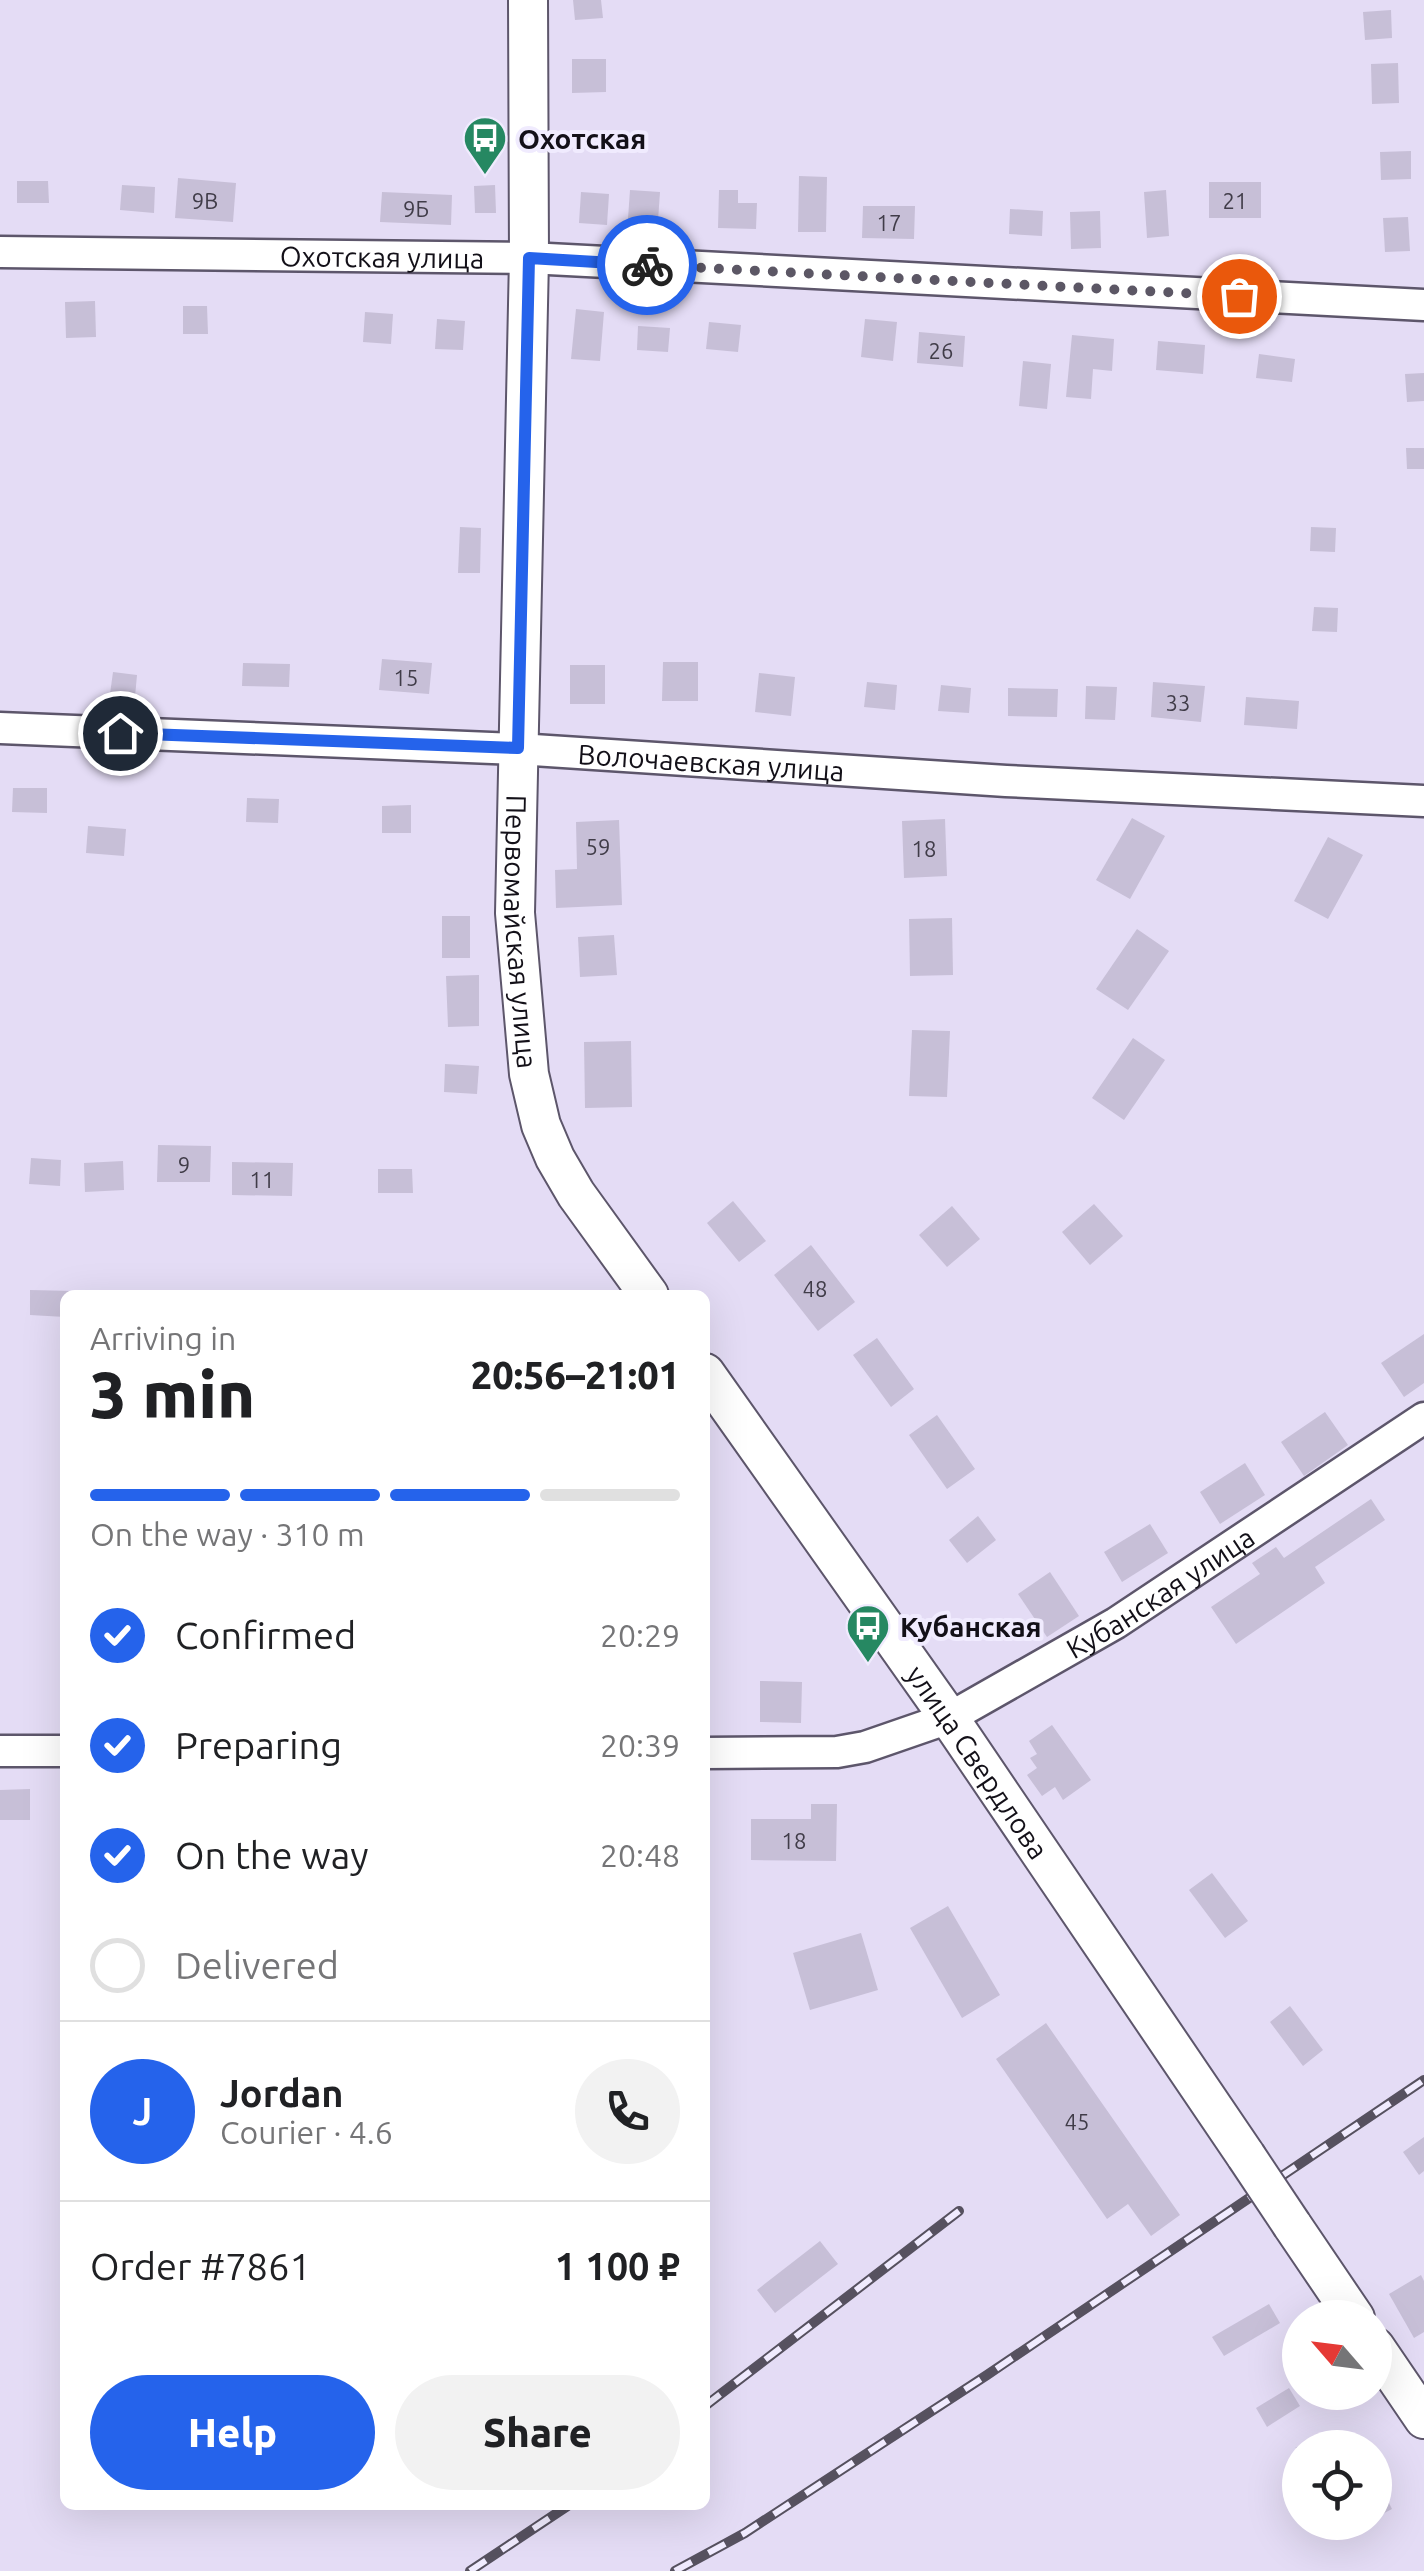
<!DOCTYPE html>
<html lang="en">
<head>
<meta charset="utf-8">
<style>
	:root { --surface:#fff; --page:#f2f2f2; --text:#202124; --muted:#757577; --line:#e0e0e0; --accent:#2563eb }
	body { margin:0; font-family:Ubuntu,sans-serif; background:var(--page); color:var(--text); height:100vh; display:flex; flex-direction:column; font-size:38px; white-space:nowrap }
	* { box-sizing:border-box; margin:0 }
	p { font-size:32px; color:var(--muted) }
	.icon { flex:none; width:55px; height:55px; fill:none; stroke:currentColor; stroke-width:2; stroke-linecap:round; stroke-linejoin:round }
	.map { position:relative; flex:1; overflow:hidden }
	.details { position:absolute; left:60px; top:1290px; width:650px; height:1220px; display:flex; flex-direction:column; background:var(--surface); border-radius:15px; box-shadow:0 10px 40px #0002 }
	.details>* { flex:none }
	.needle { width:65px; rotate:298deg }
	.tools { position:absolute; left:1282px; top:2300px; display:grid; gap:20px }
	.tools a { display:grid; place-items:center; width:110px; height:110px; border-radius:50%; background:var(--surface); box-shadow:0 10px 40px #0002; font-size:50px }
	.pin { position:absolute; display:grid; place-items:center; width:85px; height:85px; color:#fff; margin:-42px; border:5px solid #fff; border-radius:50%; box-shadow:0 2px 10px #0007 }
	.courier { position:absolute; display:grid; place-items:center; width:100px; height:100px; margin:-50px; border:8px solid #2563eb; border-radius:50%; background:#fff; color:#222; box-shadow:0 2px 12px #0007 }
	.overview em { font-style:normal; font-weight:800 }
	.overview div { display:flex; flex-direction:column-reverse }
	.overview { display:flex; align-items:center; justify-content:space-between; height:170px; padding:0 30px }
	h1 { font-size:65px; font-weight:800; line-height:75px }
	.bar { display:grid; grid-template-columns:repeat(4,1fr); gap:15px 10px; align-content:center; height:120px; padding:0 30px }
	.bar i { height:12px; border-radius:8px; background:var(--line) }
	.bar .active { background:var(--accent) }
	.bar p { grid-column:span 4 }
	.line { display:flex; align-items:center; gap:25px; padding:0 30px; border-top:2px solid var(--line) }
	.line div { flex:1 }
	.round { display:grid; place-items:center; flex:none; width:105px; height:105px; border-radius:52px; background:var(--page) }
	ol { padding:0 30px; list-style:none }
	li { display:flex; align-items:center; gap:30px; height:110px }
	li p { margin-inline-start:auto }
	li .icon { padding:10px; border-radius:50%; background:var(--accent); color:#fff; stroke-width:4 }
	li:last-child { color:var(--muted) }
	li i { width:55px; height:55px; border:5px solid var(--line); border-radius:50% }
	.primary-button { display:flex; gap:20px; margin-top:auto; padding:20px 30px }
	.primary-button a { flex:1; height:115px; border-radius:60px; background:var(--accent); color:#fff; font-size:40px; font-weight:800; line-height:115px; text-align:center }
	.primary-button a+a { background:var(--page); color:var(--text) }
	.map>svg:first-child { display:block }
	.building { fill:#c7bfd7 }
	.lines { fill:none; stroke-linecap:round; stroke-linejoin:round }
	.minor-casing { stroke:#5d566b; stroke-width:35 }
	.major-casing { stroke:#5d566b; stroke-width:42 }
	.minor { stroke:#fff; stroke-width:30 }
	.major { stroke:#fff; stroke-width:38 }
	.rail-casing { stroke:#56515f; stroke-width:10 }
	.rail { stroke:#f0ebfe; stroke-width:6; stroke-dasharray:19; stroke-linecap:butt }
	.major-bridge-casing { stroke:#5d566b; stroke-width:42; stroke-linecap:butt }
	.major-bridge { stroke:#fff; stroke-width:38 }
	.done { stroke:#5c5765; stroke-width:10; stroke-dasharray:0 18 }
	.route { stroke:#2563eb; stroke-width:12 }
	.labels { text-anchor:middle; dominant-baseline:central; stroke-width:8; stroke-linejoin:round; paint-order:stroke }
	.number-label { font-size:22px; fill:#403c48 }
	.poi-label { font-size:28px; font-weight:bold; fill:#131018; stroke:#f0ebfe; text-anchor:start }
	.street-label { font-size:28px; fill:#131018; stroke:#f0ebfe }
</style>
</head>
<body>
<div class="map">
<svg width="1424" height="2571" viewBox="0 0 1424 2571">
	<rect width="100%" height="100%" fill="#e4dcf5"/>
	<g class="building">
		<polygon points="573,0 601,0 603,18 575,20"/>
		<polygon points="1391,10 1392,38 1365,40 1363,12"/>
		<polygon points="572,59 606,59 606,92 572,93"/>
		<polygon points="1398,63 1399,103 1372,104 1371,64"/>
		<polygon points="1411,151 1411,179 1381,180 1380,152"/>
		<polygon points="799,176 827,177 826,232 798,232"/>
		<polygon points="178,178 236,183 233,222 175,218"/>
		<polygon points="17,181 48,181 49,203 17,203"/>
		<rect x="1209" y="182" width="52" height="36"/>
		<polygon points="122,185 155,187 154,213 120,210"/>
		<polygon points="495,185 496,213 475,213 474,186"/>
		<polygon points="630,190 660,192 657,235 627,233"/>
		<polygon points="719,190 738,190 738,203 757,203 756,229 718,228"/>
		<polygon points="1166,190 1169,236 1147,238 1144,192"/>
		<polygon points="382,192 452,195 451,225 380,222"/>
		<polygon points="581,192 609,194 607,225 579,223"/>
		<polygon points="863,206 915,206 914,239 862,238"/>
		<polygon points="1010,209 1043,211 1042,236 1009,234"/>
		<polygon points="1100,211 1101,248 1071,249 1070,212"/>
		<polygon points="1408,217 1410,251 1385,252 1383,218"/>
		<polygon points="95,301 96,337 66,338 65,302"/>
		<polygon points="183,306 207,306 208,334 183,334"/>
		<polygon points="576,309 604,312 600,361 571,359"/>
		<polygon points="365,312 393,314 391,344 363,342"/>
		<polygon points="437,319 465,321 463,350 435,349"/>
		<polygon points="865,319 897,322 893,361 861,357"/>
		<polygon points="709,322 741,325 738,352 706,349"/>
		<polygon points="638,326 670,328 668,352 637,350"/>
		<polygon points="919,332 965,336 963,367 917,363"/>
		<polygon points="1072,335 1114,339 1112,371 1093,369 1091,399 1066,397"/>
		<polygon points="1158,341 1205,345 1203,374 1156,370"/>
		<polygon points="1259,354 1295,359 1292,382 1256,378"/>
		<polygon points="1023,361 1051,364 1047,409 1019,406"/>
		<polygon points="1424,373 1424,401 1407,402 1405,374"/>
		<polygon points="1406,448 1424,448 1424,469 1407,469"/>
		<polygon points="460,527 481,528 480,573 458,573"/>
		<polygon points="1311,527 1336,528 1335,552 1310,551"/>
		<polygon points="1314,607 1338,608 1337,632 1312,631"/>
		<polygon points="382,659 432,663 429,694 379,690"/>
		<polygon points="663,662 698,662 698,701 662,701"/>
		<polygon points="243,663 290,664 289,687 242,686"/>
		<rect x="570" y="665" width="35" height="39"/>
		<polygon points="113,672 137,675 135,697 110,694"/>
		<polygon points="759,673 795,677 791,716 755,712"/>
		<polygon points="867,682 897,685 895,710 864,707"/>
		<polygon points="1153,682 1205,686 1201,722 1151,717"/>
		<polygon points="941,685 971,688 969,713 938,711"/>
		<polygon points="1086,686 1117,687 1115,720 1085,719"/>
		<polygon points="1008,688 1058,689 1057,717 1008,716"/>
		<polygon points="1246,697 1299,701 1297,729 1244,725"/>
		<polygon points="13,788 47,788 47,813 12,812"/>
		<polygon points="247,798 279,799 278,823 246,822"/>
		<polygon points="411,805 411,833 382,833 382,806"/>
		<polygon points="1132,818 1165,836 1130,899 1096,880"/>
		<polygon points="945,819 947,876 904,878 902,821"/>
		<polygon points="619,820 622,905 556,908 555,870 577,869 576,822"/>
		<polygon points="88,826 126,829 124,856 86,853"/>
		<polygon points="1328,837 1363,855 1328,919 1294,901"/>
		<rect x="442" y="916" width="28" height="42"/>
		<polygon points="952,918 953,975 910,976 909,919"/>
		<polygon points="1137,929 1169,951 1128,1010 1096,989"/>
		<polygon points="614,935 617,975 580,977 578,937"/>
		<polygon points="479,975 479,1026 448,1027 446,976"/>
		<polygon points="912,1030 950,1031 947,1097 909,1096"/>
		<polygon points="1133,1038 1165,1060 1124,1120 1092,1098"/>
		<polygon points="631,1041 632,1107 585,1108 584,1042"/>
		<polygon points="445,1064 479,1066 477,1094 444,1092"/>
		<polygon points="158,1145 211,1146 210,1182 157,1182"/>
		<polygon points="31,1158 61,1160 60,1186 29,1184"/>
		<polygon points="123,1161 124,1190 85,1192 84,1163"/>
		<polygon points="232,1162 293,1163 292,1196 232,1195"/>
		<polygon points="378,1169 412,1169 413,1193 378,1193"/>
		<polygon points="733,1201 766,1241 739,1262 707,1223"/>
		<polygon points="1094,1204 1123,1236 1090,1265 1062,1232"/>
		<polygon points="952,1206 980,1239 947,1267 919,1235"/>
		<polygon points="811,1245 855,1302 818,1331 774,1275"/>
		<polygon points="30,1290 73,1291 73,1295 65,1295 65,1317 30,1315"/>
		<polygon points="1424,1334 1424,1383 1404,1397 1381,1363"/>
		<polygon points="877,1338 914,1389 891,1407 853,1355"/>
		<polygon points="1325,1412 1348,1445 1304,1476 1281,1442"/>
		<polygon points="937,1415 975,1469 947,1489 909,1435"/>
		<polygon points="1245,1463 1265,1495 1220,1524 1200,1492"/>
		<polygon points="1371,1499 1385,1520 1315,1567 1325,1583 1236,1644 1211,1607 1260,1574 1252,1563 1276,1547 1284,1558"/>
		<polygon points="978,1516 996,1540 967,1563 949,1540"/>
		<polygon points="1150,1524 1168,1553 1122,1582 1104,1552"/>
		<polygon points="1050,1572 1079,1616 1047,1637 1018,1594"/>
		<polygon points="760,1681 802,1682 801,1723 760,1722"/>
		<polygon points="1052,1725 1091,1780 1063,1800 1055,1787 1042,1796 1027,1775 1037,1768 1030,1758 1037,1754 1029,1741"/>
		<polygon points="30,1789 30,1820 0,1820 0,1790"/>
		<polygon points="811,1804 837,1804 836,1861 751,1860 751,1819 811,1819"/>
		<polygon points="1212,1873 1248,1921 1225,1938 1189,1890"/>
		<polygon points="948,1906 1000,1995 962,2018 910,1928"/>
		<polygon points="861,1933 878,1990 810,2010 793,1953"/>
		<polygon points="1290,2006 1323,2050 1303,2066 1270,2022"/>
		<polygon points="1046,2023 1180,2215 1151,2236 1128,2204 1107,2219 996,2059"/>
		<polygon points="1424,2137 1424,2171 1419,2175 1403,2152"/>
		<polygon points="820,2241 838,2264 775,2313 757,2290"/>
		<polygon points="1421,2275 1424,2281 1424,2332 1414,2338 1389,2294"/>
		<polygon points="1269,2304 1280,2323 1224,2356 1212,2337"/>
		<polygon points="1289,2388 1300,2406 1267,2427 1256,2408"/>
		<polygon points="1325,2432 1333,2448 1295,2448"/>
		<polygon points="1380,2485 1392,2509 1375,2518 1375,2488"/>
	</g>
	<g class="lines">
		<g class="minor-casing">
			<g id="minor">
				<path id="s1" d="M0 252 529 258 1424 305"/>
				<path id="s2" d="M0 728 518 749 1006 781 1424 801"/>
				<polyline points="0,1751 65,1751"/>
				<path id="s3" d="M705 1753 837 1752 865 1747 949 1718 1116 1623 1424 1418"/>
			</g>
		</g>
		<g class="major-casing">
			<g id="major">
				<path id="s4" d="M528 0 529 258 515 913 529 1074 541 1125 555 1158 576 1194 649 1295"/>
				<path id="s5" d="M705 1373 949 1718 1246 2156"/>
				<polyline points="1292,2225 1355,2318"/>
				<polyline points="1375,2347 1424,2419"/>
			</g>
		</g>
		<use href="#minor" class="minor"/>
		<use href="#major" class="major"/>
		<g class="rail-casing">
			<g id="rail">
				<polyline points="705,2406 959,2211"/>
				<polyline points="470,2571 569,2505"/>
				<polyline points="675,2571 745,2533 987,2375 1424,2080"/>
			</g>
		</g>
		<use href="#rail" class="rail"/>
		<g class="major-bridge-casing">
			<polyline id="major-bridge" points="1246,2156 1292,2225"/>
		</g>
		<use href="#major-bridge" class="major-bridge"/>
	</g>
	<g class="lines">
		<polyline class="done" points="647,265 1239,296"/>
		<polyline class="route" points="120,733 518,748 529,258 647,265"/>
	</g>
	<defs>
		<g id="bus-pin" transform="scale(2.25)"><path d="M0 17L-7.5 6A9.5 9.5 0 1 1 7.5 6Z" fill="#268862" stroke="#f0ebfe"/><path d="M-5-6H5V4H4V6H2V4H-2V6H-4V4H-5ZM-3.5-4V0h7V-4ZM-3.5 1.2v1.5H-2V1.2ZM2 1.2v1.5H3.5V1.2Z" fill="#fff"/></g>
	</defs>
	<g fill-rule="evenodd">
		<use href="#bus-pin" x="485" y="138"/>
		<use href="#bus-pin" x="868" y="1626"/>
	</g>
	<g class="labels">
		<g class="number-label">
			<text x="205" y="200">9В</text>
			<text x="1235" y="200">21</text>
			<text x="416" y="208">9Б</text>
			<text x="889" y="222">17</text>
			<text x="941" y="350">26</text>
			<text x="406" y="677">15</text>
			<text x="1178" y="702">33</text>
			<text x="598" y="846">59</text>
			<text x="924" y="848">18</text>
			<text x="184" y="1164">9</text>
			<text x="262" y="1179">11</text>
			<text x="815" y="1288">48</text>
			<text x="794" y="1840">18</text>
			<text x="1077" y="2121">45</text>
		</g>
		<g class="poi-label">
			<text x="518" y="138">Охотская</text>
			<text x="900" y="1626">Кубанская</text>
		</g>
		<g class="street-label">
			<text stroke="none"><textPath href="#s1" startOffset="382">Охотская улица</textPath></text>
			<text stroke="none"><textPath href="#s2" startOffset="712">Волочаевская улица</textPath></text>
			<text stroke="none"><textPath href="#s4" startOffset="932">Первомайская улица</textPath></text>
			<text stroke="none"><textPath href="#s3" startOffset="495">Кубанская улица</textPath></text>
			<text stroke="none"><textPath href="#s5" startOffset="475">улица Свердлова</textPath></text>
		</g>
	</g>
</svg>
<div class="tools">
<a><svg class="needle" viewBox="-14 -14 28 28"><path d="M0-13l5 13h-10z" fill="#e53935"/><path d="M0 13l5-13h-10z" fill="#757577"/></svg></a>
<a><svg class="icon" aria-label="locate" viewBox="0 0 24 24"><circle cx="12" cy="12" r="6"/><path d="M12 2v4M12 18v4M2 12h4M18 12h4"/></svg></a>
</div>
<div class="pin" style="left:1239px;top:296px;background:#ea580c"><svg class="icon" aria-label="bag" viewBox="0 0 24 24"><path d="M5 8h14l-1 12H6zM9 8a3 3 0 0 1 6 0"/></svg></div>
<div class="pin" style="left:120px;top:733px;background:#1f2937"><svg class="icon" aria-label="home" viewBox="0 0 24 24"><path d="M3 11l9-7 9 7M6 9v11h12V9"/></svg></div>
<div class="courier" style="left:647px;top:265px"><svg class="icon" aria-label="bike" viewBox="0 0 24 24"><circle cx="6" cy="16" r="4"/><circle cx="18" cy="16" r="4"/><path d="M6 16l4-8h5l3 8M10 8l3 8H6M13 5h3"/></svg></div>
<section class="details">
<div class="overview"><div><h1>3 min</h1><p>Arriving in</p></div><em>20:56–21:01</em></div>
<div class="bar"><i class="active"></i><i class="active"></i><i class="active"></i><i></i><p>On the way · 310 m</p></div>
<ol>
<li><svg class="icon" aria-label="check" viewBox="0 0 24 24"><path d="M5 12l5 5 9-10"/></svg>Confirmed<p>20:29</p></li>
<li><svg class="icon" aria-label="check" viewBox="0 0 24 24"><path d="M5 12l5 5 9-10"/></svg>Preparing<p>20:39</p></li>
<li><svg class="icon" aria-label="check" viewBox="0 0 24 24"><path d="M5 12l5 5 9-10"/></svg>On the way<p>20:48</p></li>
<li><i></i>Delivered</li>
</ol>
<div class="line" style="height:180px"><b class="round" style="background:var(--accent);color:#fff">J</b><div><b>Jordan</b><p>Courier · 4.6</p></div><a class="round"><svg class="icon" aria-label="phone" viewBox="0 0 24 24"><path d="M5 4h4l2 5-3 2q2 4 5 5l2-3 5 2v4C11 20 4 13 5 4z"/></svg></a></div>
<div class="line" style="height:130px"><div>Order #7861</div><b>1 100 ₽</b></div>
<div class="primary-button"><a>Help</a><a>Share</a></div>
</section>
</div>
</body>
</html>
